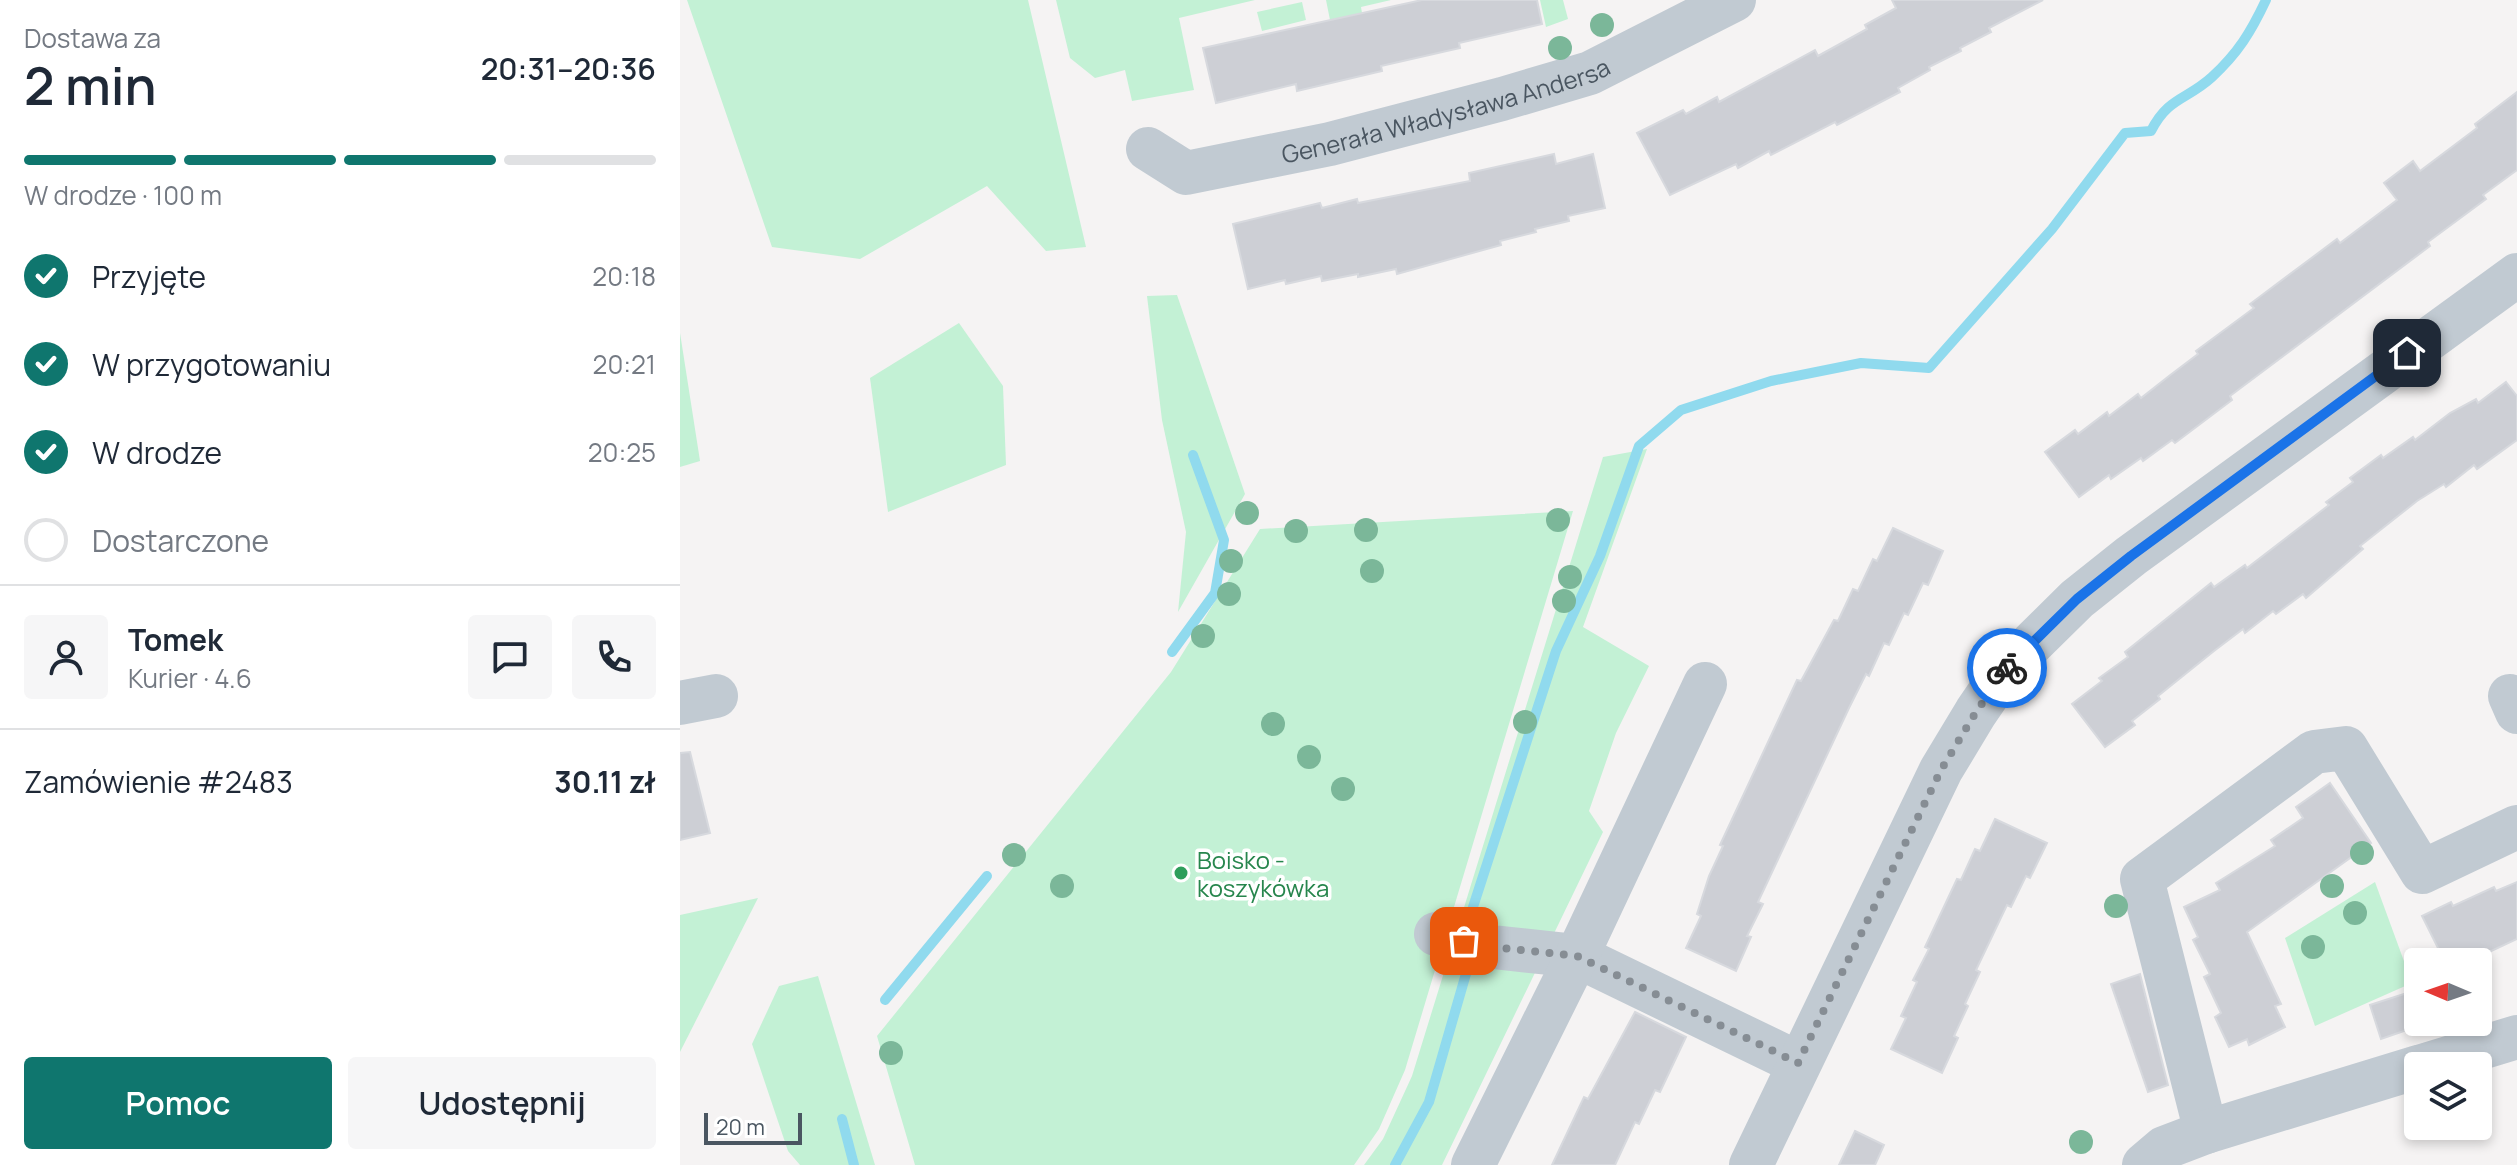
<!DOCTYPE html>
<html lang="pl">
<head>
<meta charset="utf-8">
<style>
	:root { --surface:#fff; --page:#f6f6f7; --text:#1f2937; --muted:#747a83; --line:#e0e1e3; --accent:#0f766e }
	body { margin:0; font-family:Manrope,sans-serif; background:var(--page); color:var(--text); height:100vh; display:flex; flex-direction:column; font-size:30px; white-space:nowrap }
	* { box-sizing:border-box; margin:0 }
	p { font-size:26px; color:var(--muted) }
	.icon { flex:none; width:44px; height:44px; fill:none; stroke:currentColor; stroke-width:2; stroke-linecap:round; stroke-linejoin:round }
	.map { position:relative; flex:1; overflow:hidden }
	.panel { display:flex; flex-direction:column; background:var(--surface); width:680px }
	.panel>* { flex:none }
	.needle { width:52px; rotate:272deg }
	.controls { position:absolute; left:1724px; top:948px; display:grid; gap:16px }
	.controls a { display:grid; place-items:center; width:88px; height:88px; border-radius:8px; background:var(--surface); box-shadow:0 4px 12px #0003; font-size:40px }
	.scale { position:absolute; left:24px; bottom:20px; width:98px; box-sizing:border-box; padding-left:8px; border:4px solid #4a5661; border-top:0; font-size:22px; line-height:28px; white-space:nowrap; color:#4a5661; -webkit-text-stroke:6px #fff; paint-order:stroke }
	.pin { position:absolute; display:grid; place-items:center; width:68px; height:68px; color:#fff; margin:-34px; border-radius:16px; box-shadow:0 4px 12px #0006 }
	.courier { position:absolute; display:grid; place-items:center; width:80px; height:80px; margin:-40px; border:6px solid #1a73e8; border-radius:50%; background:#fff; color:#222; box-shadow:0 2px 10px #0007 }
	.head em { font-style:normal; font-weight:600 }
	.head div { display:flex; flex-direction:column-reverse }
	.head { display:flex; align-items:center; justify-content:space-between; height:136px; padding:0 24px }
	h1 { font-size:52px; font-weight:600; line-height:60px }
	.bar { display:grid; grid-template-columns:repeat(4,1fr); gap:12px 8px; align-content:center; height:96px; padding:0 24px }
	.bar i { height:10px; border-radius:6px; background:var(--line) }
	.bar .selected { background:var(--accent) }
	.bar p { grid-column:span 4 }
	.line { display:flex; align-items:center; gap:20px; padding:0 24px; border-top:2px solid var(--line) }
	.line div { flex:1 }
	.round { display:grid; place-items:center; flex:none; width:84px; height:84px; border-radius:8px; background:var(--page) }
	ol { padding:0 24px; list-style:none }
	li { display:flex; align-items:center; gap:24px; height:88px }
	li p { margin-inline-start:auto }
	li .icon { padding:8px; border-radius:50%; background:var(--accent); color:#fff; stroke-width:4 }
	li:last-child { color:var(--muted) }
	li i { width:44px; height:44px; border:4px solid var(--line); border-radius:50% }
	.primary-button { display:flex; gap:16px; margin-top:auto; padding:16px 24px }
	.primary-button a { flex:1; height:92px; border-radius:8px; background:var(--accent); color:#fff; font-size:32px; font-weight:600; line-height:92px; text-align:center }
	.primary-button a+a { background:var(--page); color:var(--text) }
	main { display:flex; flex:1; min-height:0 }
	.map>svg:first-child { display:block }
	.green { fill:#c3f1d5 }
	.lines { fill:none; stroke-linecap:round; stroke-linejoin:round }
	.stream { stroke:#90daee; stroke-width:10 }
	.building { fill:#cdcfd5; stroke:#d7d9de; stroke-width:2 }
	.minor { stroke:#c1cad2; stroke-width:44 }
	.tree { fill:#7bb799 }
	.done { stroke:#868d94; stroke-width:8; stroke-dasharray:0 14.4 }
	.route { stroke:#1a73e8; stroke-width:10 }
	.leisure-dot { fill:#2e9e5b; stroke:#fff; stroke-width:3 }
	.labels { text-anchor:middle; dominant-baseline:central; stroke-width:7; stroke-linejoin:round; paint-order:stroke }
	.street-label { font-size:24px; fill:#4a5661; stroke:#fff }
	.leisure-label { font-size:24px; fill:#27864d; stroke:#fff; text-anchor:start }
</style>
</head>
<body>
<main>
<section class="panel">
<div class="head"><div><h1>2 min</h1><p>Dostawa za</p></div><em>20:31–20:36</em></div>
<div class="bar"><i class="selected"></i><i class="selected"></i><i class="selected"></i><i></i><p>W drodze · 100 m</p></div>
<ol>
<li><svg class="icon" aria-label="check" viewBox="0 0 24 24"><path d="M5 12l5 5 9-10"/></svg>Przyjęte<p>20:18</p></li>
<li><svg class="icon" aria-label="check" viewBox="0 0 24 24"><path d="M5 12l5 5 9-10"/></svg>W przygotowaniu<p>20:21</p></li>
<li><svg class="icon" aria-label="check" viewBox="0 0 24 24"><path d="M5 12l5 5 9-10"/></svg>W drodze<p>20:25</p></li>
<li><i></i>Dostarczone</li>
</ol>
<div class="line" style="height:144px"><a class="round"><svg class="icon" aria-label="person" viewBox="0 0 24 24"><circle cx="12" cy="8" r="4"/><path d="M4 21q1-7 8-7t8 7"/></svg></a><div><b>Tomek</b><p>Kurier · 4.6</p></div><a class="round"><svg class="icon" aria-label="chat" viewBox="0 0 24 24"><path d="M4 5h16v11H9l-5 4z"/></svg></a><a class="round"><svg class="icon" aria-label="phone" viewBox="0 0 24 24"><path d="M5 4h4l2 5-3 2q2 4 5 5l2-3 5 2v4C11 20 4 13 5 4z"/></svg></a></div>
<div class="line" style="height:104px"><div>Zamówienie #2483</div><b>30.11 zł</b></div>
<div class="primary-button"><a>Pomoc</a><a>Udostępnij</a></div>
</section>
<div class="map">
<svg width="1837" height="1165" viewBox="0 0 1837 1165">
	<rect width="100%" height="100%" fill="#f5f3f3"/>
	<g class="green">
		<polygon points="7,0 348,0 406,247 366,251 307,186 180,259 92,247"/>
		<polygon points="376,0 575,0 499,18 514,90 452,101 445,70 415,78 390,58"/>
		<polygon points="646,0 711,0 681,7 682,13 650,20"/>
		<polygon points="860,0 883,0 888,19 866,27"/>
		<polygon points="622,2 626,20 582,31 577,12"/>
		<polygon points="497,295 565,494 498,612 506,532 482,420 467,296"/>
		<polygon points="279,323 323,386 326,465 208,512 190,378"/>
		<polygon points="0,333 20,461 0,467"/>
		<polygon points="967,449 903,627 969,666 936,733 909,811 923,832 762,1165 684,1165 703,1139 732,1076 923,457"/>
		<polygon points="893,511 725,1070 699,1129 674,1165 235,1165 197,1036 491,672 580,529"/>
		<polygon points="1695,882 1732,983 1635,1026 1605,938"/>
		<polygon points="78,898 0,1052 0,915"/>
		<polygon points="138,976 195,1165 120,1165 108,1151 72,1044 99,986"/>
	</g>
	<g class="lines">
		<g class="stream">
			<polyline points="492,652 535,593 544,540 513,455"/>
			<path d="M797 933 799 927 793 907 876 651 920 556 959 446 1001 410 1091 381 1181 363 1249 368 1372 229 1445 133 1471 131C1488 97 1507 100 1532 77 1558 53 1571 32 1586 0"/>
			<polyline points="205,1000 307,876"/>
			<polyline points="162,1119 174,1165"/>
			<polyline points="715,1165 749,1102 792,953"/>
		</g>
	</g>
	<g class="building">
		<polygon points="742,0 857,0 862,24 779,43 780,48 701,66 702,71 617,91 616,84 536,103 523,48"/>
		<polygon points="1212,0 1363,0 1309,28 1311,32 1280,48 1281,51 1249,67 1250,70 1218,88 1220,92 1157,125 1155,122 1091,155 1089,151 1058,168 1056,164 990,195 957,133 1003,110 1006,114 1037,97 1039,102 1135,50 1138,56 1187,29 1185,25 1216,8"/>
		<polygon points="1837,92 1837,170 1803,195 1806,199 1748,242 1750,246 1550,396 1552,400 1495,443 1492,440 1463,461 1461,458 1431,479 1429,475 1399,497 1365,452 1395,430 1398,434 1427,412 1429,416 1458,394 1461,398 1489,376 1518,354 1516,351 1574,308 1570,304 1657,239 1660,243 1717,200 1704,183 1733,161 1740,171 1797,128 1795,124"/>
		<polygon points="874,154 876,164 913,154 925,208 888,216 889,221 855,229 856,232 820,241 821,245 717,274 716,269 678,277 678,274 642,281 641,276 606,284 605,280 568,289 553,224 640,203 642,208 677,199 678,203 790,181 789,173"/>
		<polygon points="1826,382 1837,396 1837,440 1797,469 1794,465 1766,487 1764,484 1737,501 1680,546 1683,549 1626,598 1623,594 1596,614 1593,611 1565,633 1563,629 1534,651 1478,696 1480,699 1452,721 1455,725 1425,747 1392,704 1422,681 1419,678 1448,657 1445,652 1531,583 1534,587 1565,565 1567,568 1649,505 1646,502 1673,482 1670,478 1701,455 1703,458 1733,437 1735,440 1770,413 1796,399 1798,403"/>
		<polygon points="1213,528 1263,551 1248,585 1243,583 1228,615 1224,613 1209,645 1204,643 1189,676 1186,674 1169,708 1078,902 1083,904 1067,936 1071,937 1056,971 1006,948 1021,916 1017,914 1029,876 1043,846 1040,845 1117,680 1121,681 1154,620 1158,621 1173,589 1178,591 1193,559 1197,561"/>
		<polygon points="10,752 30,833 0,840 0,753"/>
		<polygon points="1650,783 1691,843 1567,932 1601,1004 1595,1006 1605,1027 1569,1045 1567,1039 1549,1047 1535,1017 1541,1013 1524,977 1530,974 1513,940 1518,937 1504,907 1540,890 1536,883 1595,846 1591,840 1623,818 1616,807"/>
		<polygon points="1315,819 1367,843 1350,878 1346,876 1331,907 1327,905 1296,970 1300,972 1285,1004 1288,1006 1274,1036 1278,1038 1262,1073 1211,1049 1226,1018 1221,1016 1237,982 1233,980 1249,949 1245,947 1277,879 1281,880 1295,849 1300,851"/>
		<polygon points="1837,882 1837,939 1788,962 1765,962 1742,916 1771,902 1773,906 1814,887 1816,891"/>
		<polygon points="1460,974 1488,1085 1468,1092 1431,984"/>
		<polygon points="1730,992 1738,1022 1741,1025 1701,1039 1690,1005"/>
		<polygon points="955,1012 1006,1037 980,1092 975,1090 959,1124 955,1122 935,1165 872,1165 904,1097 908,1099"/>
		<polygon points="1175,1131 1204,1145 1195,1165 1159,1165"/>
	</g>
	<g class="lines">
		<g class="minor">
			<path id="s1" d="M468 149 506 173 650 144 822 99 910 73 1054 0"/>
			<polyline points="1830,696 1837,712"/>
			<polyline points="0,703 36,696"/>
			<polyline points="756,934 813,947 897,956 1118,1063"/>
			<polyline points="1742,1066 1837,1037"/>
			<polyline points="1526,1132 1462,879 1634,752 1666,748 1742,872 1837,827"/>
			<polyline points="793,1165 897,956 1025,684"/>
			<polyline points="1071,1165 1261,770 1296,712 1324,671 1397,599 1451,556 1837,275"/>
			<polyline points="1464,1165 1484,1148 1526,1132 1738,1067"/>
		</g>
	</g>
	<g class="tree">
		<circle cx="922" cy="25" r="12"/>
		<circle cx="880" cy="48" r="12"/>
		<circle cx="567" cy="513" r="12"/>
		<circle cx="878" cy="520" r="12"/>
		<circle cx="686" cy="530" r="12"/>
		<circle cx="616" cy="531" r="12"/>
		<circle cx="551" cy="561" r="12"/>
		<circle cx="692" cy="571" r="12"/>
		<circle cx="890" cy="577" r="12"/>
		<circle cx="549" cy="594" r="12"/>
		<circle cx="884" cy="601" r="12"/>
		<circle cx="523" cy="636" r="12"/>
		<circle cx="845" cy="722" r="12"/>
		<circle cx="593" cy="724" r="12"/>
		<circle cx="629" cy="757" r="12"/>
		<circle cx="663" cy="789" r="12"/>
		<circle cx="1682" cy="853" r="12"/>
		<circle cx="334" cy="855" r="12"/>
		<circle cx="382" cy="886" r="12"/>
		<circle cx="1652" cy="886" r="12"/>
		<circle cx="1436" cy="906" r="12"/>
		<circle cx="1675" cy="913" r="12"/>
		<circle cx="1633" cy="947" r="12"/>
		<circle cx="211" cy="1053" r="12"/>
		<circle cx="1401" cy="1142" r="12"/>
	</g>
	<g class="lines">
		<polyline class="done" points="784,941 813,947 897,956 1118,1063 1261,770 1296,712 1327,668"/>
		<polyline class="route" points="1327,668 1397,599 1451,556 1727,353"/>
	</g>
	<circle class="leisure-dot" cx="501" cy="873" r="8"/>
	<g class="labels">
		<g class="street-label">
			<text stroke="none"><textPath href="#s1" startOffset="312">Generała Władysława Andersa</textPath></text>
		</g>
		<g class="leisure-label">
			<text x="517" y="859">Boisko -<tspan x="517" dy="28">koszykówka</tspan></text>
		</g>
	</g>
</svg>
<div class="controls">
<a><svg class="needle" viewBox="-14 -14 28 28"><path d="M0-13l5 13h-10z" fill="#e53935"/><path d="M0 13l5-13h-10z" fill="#747a83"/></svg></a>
<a><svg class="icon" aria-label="layers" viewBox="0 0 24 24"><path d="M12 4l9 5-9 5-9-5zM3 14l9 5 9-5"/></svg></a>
</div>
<div class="scale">20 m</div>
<div class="pin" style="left:784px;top:941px;background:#ea580c"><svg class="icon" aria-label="bag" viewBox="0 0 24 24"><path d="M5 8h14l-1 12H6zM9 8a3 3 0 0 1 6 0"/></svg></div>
<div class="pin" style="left:1727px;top:353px;background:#1f2937"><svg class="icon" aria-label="home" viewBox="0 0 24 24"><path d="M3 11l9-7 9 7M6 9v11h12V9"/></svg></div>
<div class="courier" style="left:1327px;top:668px"><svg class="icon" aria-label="bike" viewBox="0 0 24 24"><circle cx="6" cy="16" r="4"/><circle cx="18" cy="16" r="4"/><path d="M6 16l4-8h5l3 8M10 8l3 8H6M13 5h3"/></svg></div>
</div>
</main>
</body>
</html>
